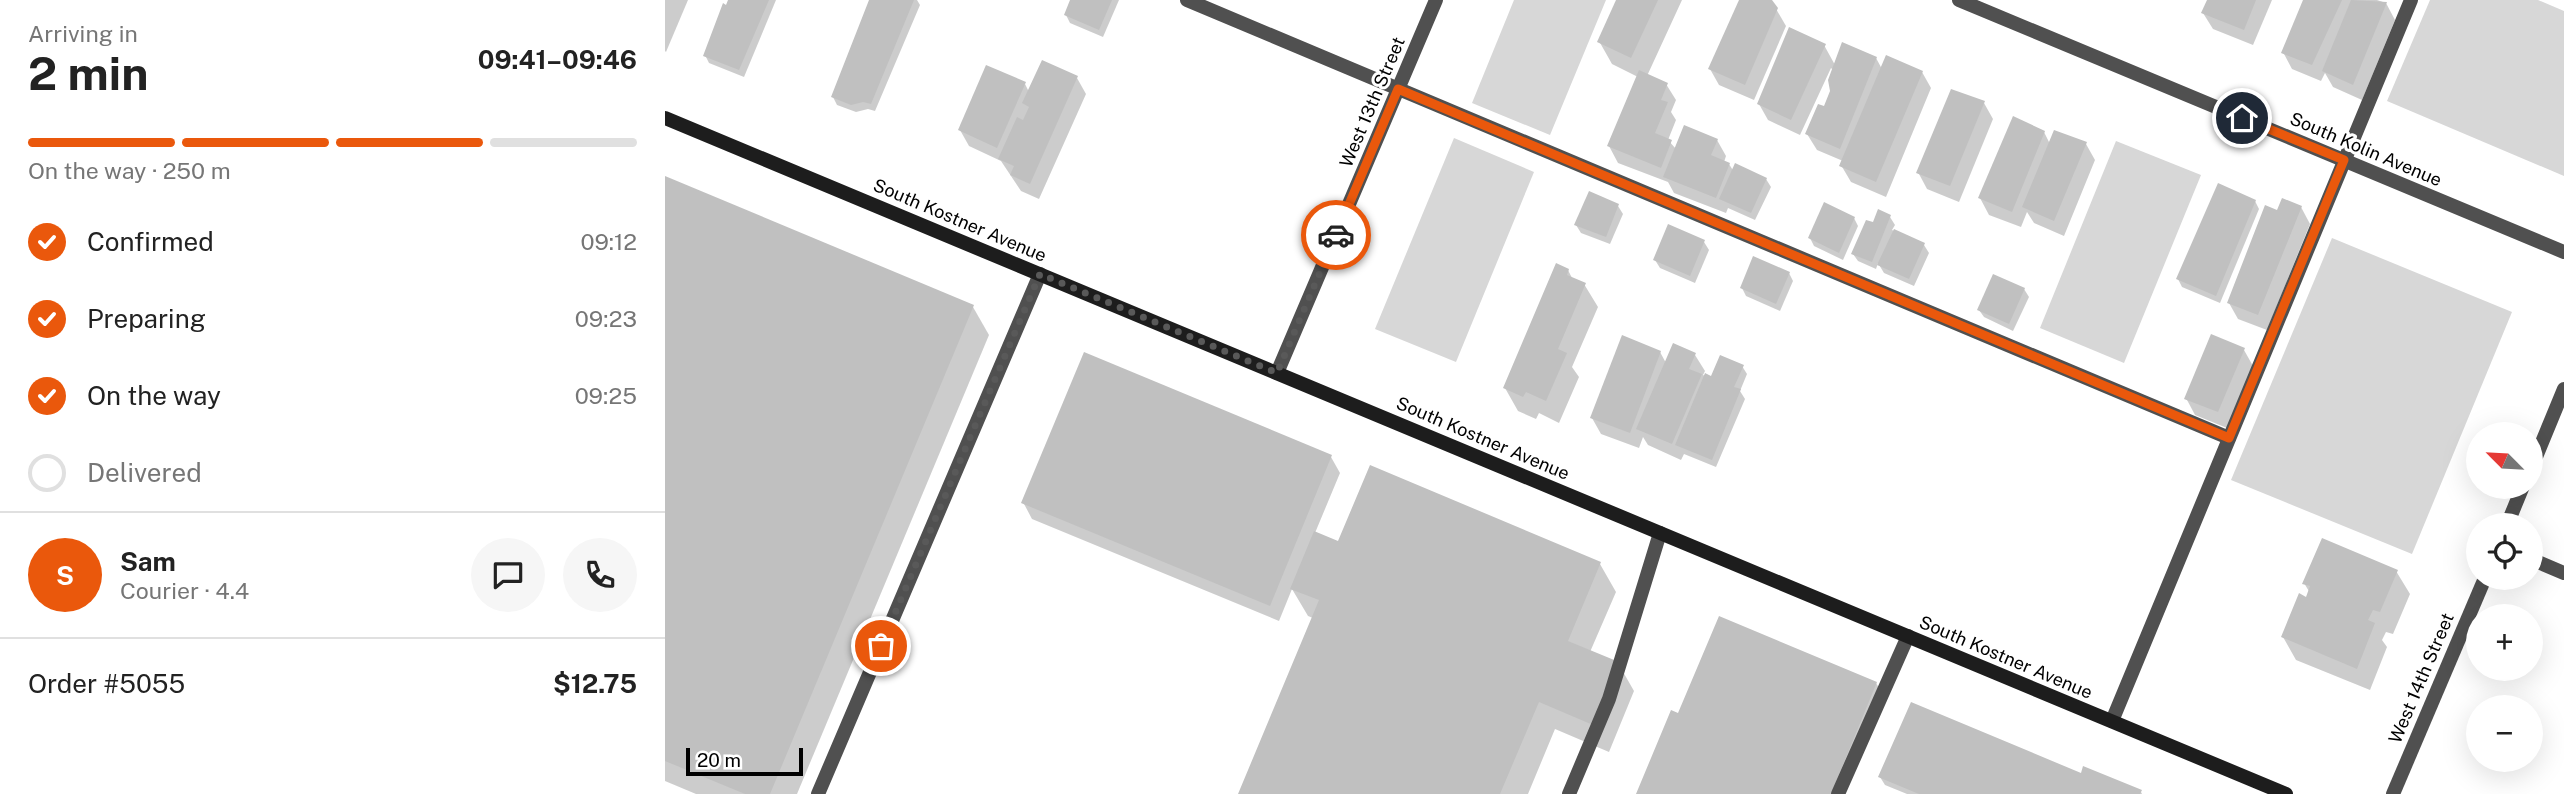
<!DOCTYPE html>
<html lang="en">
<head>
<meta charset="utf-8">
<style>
	:root { --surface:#fff; --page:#f6f6f6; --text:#222; --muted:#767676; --line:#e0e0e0; --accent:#ea580c }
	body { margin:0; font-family:"Public Sans",sans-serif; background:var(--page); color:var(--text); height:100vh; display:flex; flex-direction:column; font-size:26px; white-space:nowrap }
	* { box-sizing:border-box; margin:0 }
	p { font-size:23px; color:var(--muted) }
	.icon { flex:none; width:38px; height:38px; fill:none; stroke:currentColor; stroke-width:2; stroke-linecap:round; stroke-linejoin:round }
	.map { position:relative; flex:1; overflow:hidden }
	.sheet { display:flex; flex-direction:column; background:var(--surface); width:665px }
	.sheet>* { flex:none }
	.needle { width:46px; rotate:294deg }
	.controls { position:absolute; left:1801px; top:422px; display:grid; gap:14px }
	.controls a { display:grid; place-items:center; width:77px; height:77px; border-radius:50%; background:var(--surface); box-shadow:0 7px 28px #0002; font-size:35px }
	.scale { position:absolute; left:21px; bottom:18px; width:117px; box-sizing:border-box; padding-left:7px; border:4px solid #000; border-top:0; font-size:19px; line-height:24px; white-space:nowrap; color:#000; -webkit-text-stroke:5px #fff; paint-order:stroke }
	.pin { position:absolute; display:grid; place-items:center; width:60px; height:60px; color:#fff; margin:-30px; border:4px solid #fff; border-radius:50%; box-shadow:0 2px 7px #0007 }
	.courier { position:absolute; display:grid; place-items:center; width:70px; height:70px; margin:-35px; border:5px solid #ea580c; border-radius:50%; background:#fff; color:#222; box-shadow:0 2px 9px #0007 }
	.head em { font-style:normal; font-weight:700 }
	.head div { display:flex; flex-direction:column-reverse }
	.head { display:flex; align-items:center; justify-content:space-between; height:119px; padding:0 28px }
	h1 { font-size:46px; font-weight:700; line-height:52px }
	.bar { display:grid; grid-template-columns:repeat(4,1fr); gap:10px 7px; align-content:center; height:84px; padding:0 28px }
	.bar i { height:9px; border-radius:5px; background:var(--line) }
	.bar .active { background:var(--accent) }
	.bar p { grid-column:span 4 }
	.line { display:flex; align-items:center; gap:18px; padding:0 28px; border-top:2px solid var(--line) }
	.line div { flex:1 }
	.round { display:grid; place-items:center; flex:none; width:74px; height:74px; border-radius:37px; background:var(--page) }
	ol { padding:0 28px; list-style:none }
	li { display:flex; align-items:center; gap:21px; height:77px }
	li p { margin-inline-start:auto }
	li .icon { padding:7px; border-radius:50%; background:var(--accent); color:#fff; stroke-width:4 }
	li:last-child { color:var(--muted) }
	li i { width:38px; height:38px; border:4px solid var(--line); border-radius:50% }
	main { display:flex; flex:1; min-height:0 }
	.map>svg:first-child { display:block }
	.green { fill:#d7d7d7 }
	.shadow { fill:#0003 }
	.building { fill:#c0c0c0 }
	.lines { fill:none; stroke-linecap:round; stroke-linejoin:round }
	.lane { stroke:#505050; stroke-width:14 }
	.street { stroke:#505050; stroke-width:14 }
	.secondary { stroke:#1d1d1d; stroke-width:14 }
	.done { stroke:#595959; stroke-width:7; stroke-dasharray:0 12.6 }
	.route { stroke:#ea580c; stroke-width:9 }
	.labels { text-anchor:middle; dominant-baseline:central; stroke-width:6; stroke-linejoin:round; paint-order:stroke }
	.street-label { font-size:18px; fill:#000; stroke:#fff }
</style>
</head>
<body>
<main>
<section class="sheet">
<div class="head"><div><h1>2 min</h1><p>Arriving in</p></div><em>09:41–09:46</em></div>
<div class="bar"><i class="active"></i><i class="active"></i><i class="active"></i><i></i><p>On the way · 250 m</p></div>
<ol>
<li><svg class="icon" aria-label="check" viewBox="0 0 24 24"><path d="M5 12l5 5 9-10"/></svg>Confirmed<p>09:12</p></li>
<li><svg class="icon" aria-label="check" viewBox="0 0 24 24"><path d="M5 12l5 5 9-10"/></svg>Preparing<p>09:23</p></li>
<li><svg class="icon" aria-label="check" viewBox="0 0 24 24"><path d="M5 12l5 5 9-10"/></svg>On the way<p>09:25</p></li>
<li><i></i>Delivered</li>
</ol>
<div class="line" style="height:126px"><b class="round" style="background:var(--accent);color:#fff">S</b><div><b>Sam</b><p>Courier · 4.4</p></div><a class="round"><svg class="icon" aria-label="chat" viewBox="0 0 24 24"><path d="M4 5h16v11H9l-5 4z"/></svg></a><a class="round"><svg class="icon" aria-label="phone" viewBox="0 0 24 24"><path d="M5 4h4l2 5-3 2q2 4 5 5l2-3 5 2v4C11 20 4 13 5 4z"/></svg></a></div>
<div class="line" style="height:91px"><div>Order #5055</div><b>$12.75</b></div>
</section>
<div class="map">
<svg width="1899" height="794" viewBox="0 0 1899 794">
	<rect width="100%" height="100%" fill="#fff"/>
	<g class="green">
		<polygon points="849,0 941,0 885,135 807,103"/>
		<polygon points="1765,0 1873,0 1899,11 1899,176 1722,101"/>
		<polygon points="789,138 869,172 791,362 710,329"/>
		<polygon points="1451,141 1536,175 1459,363 1375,328"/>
		<polygon points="1667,238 1847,312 1747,554 1566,480"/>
	</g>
	<g class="shadow">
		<polygon points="0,0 23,0 1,52 0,51"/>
		<polygon points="65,0 111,0 79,77 44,63 40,55"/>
		<polygon points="206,0 252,0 255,5 210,111 203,109 191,112 172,105 168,97"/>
		<polygon points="407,0 454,0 438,37 405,23 401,15"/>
		<polygon points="953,0 1017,0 982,76 1001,84 1011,100 1006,112 1011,120 1003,140 1011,149 1052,140 1061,156 1059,162 1064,164 1069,172 1101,179 1106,187 1090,220 1063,208 1061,213 1009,193 1003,182 953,163 944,146 973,77 947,64 934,41"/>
		<polygon points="1076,0 1107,2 1121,26 1089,100 1054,85 1045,69"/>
		<polygon points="1544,0 1607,0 1588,45 1548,29 1538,13"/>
		<polygon points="1640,0 1712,0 1721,3 1730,20 1697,100 1668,87 1660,73 1656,81 1627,69 1618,52"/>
		<polygon points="1159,45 1170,65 1211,58 1217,69 1257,72 1266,88 1221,197 1186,182 1176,165 1178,161 1152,150 1142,134 1160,109 1166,91 1168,70 1166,68 1135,135 1103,120 1094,104"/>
		<polygon points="412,78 421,94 374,199 356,191 336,161 304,146 295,130 360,84 364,92"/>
		<polygon points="1319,103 1328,119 1294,202 1262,189 1253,172"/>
		<polygon points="1379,132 1385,144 1421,144 1430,160 1399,236 1369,223 1362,212 1356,227 1324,215 1315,198"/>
		<polygon points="0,178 308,307 324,335 132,794 31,794 0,781"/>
		<polygon points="1590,201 1594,209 1555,303 1517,287 1513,279"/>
		<polygon points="953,206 958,214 945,244 916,233 911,225"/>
		<polygon points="1636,207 1645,224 1602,330 1573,319 1564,303"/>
		<polygon points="1225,217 1230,225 1227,230 1259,245 1264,253 1249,286 1219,273 1213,263 1211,269 1193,261 1188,254 1208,225"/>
		<polygon points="1189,218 1193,226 1178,260 1149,246 1145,238"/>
		<polygon points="1039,242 1044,250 1030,283 995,268 990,260"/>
		<polygon points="903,270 908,280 919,284 933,307 907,367 914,377 894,423 874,413 871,419 853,411 840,388"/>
		<polygon points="1124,273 1128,281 1115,311 1081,296 1077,288"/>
		<polygon points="1359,289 1364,297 1348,331 1319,317 1314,310"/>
		<polygon points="1579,350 1588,366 1562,428 1530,415 1521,398"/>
		<polygon points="995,352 1001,363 1030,355 1040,371 1038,375 1047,379 1077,366 1082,374 1075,391 1080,399 1051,467 1019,454 1016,460 983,445 978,437 974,448 936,434 927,418"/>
		<polygon points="666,457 675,473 650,533 674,543 935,564 951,592 925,652 953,663 969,691 944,752 890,729 863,794 575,794 648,618 643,616 627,589 614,621 367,519 358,502"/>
		<polygon points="1731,571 1745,594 1728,634 1721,632 1717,640 1722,647 1705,690 1631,660 1618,637 1645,593 1639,583"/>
		<polygon points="1211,683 1216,691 1173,794 972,794 1014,716"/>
		<polygon points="1215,777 1476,792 1477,794 1242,794 1220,785"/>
	</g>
	<g class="building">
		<polygon points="63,0 104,0 74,70 38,56 58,3 61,5"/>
		<polygon points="204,0 249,0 206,104 198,102 186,105 166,97"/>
		<polygon points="405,0 447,0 434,30 399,15"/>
		<polygon points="951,0 993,0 966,58 932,42"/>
		<polygon points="1074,0 1107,0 1113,8 1080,85 1043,69"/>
		<polygon points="1542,0 1591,0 1579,30 1536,13"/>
		<polygon points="1638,0 1677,0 1647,65 1616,53"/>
		<polygon points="1686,0 1722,2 1688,85 1657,71"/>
		<polygon points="1124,27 1161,44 1126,120 1092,104"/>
		<polygon points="1177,42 1212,57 1175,149 1140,134 1153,104 1159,106 1165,91 1163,80"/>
		<polygon points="1221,55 1258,71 1211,182 1174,166"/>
		<polygon points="377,60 413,76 365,184 345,175 349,166 333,159 352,117 358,120 364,107 357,103"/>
		<polygon points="321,65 361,82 332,148 293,130"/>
		<polygon points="974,70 1003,83 996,100 1003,102 990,133 1007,140 996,168 942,146"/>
		<polygon points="1286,89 1320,101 1285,186 1251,173"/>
		<polygon points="1348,116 1380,131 1347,212 1313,198"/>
		<polygon points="1019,125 1053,139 1046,155 1065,163 1051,198 998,177"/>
		<polygon points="1389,130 1422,142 1389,221 1357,207"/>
		<polygon points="1070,163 1102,178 1086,213 1054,199"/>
		<polygon points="0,176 309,305 105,794 80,794 0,761"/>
		<polygon points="1553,183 1591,200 1551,296 1511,279"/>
		<polygon points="924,191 954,204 941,237 909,225"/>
		<polygon points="1617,198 1637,206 1593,315 1562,303 1600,205 1612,210"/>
		<polygon points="1159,202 1190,217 1174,253 1143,238"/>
		<polygon points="1213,209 1226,215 1207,262 1186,254 1201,220 1208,222"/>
		<polygon points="1003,224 1040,240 1025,276 988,260"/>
		<polygon points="1229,229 1260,243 1244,279 1212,265"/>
		<polygon points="1088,256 1125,272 1111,304 1075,288"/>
		<polygon points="891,263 904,269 902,275 921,283 893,349 902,353 881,401 861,392 858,397 838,388"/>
		<polygon points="1328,274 1360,288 1344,324 1312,310"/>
		<polygon points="1546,334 1580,348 1553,412 1519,399"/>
		<polygon points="957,335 996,351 965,433 925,418"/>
		<polygon points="1008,343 1031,353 1024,369 1037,374 1007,444 971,429"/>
		<polygon points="419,352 667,455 605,606 356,503"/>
		<polygon points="1055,355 1079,365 1069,387 1076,389 1047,460 1010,445 1040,373 1046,376"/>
		<polygon points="705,465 936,562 903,641 954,662 928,725 874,702 835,794 573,794 654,600 625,589 649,531 673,541"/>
		<polygon points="1657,538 1733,570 1715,612 1708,610 1703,620 1710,623 1692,669 1616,637 1634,593 1641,597 1645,586 1637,584"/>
		<polygon points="1054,616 1212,682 1166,794 971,794 1006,710 1013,713"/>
		<polygon points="1246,702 1416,773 1418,766 1477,790 1475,794 1254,794 1213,777"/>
	</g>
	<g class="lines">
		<g class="lane">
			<polyline points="522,0 1564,438"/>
			<polyline points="1866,559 1899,573"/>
			<polyline points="1447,721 1746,0"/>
			<polyline points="153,794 375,274"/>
			<polyline points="904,794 944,699 995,533"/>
			<polyline points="1173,794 1243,636"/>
		</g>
		<g class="street">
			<polyline points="1294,0 1899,252"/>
			<polyline points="612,373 771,0"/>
			<polyline points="1866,469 1899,389"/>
			<polyline points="1842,525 1858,486"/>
			<polyline points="1728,794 1820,578"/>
		</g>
		<polyline class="secondary" points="0,118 1621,794"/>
	</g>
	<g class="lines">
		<polyline class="done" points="216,646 375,274 612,373 671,235"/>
		<polyline class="route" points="671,235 733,89 1564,438 1679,160 1577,118"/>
	</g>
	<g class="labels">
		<g class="street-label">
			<text transform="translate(707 102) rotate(-67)">West 13th Street</text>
			<text transform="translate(1701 149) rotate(23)">South Kolin Avenue</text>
			<text transform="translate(295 220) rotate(23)">South Kostner Avenue</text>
			<text transform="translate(818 438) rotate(23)">South Kostner Avenue</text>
			<text transform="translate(1341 657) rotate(23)">South Kostner Avenue</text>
			<text transform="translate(1756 678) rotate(-67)">West 14th Street</text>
		</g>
	</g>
</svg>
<div class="controls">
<a><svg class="needle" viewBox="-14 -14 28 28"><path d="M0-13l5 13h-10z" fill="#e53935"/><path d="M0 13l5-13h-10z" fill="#767676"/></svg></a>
<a><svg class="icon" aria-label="locate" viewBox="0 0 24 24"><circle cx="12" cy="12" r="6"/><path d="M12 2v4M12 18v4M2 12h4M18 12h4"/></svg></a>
<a>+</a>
<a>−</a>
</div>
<div class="scale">20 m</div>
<div class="pin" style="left:216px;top:646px;background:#ea580c"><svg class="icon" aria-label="bag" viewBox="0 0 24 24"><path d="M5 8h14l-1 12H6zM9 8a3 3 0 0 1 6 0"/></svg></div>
<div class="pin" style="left:1577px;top:118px;background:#1f2937"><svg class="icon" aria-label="home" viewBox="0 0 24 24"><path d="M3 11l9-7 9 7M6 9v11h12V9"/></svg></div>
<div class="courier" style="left:671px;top:235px"><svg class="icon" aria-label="car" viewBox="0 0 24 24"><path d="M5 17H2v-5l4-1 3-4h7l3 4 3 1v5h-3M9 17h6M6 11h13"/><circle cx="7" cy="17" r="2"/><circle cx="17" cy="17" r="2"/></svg></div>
</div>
</main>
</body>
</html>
